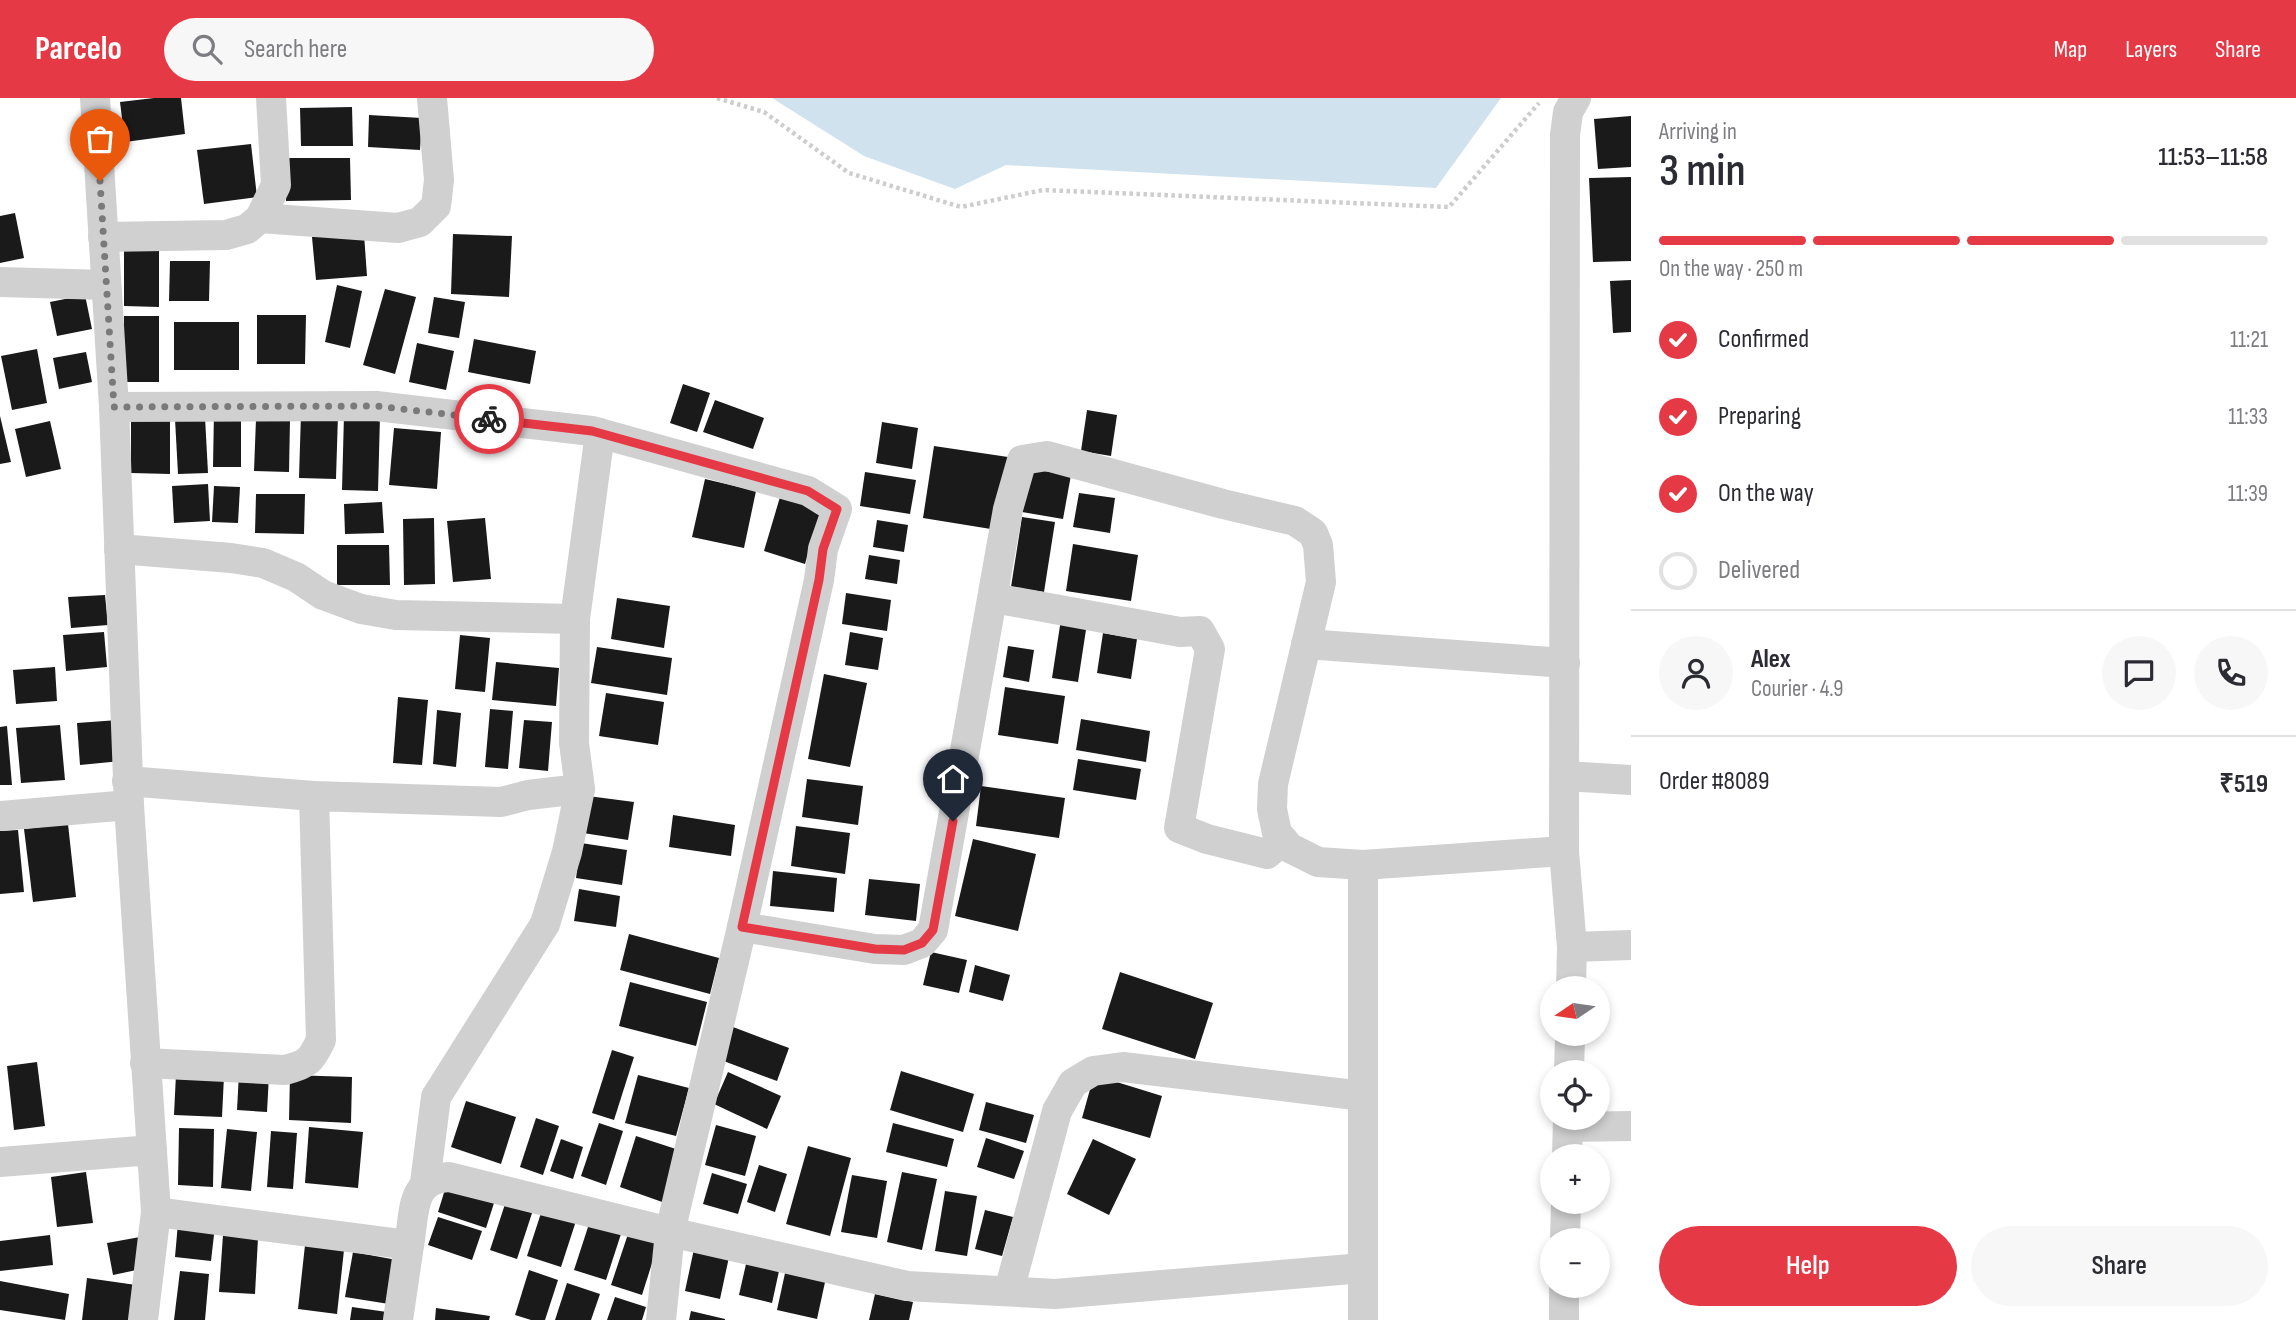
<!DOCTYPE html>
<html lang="en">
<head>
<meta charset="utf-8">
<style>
	:root { --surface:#fff; --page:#f7f7f7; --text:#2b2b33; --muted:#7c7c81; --line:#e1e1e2; --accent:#e63946 }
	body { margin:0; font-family:"Sofia Sans Condensed",sans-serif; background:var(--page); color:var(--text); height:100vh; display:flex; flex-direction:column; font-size:26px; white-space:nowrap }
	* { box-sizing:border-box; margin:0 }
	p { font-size:23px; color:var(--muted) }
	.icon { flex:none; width:38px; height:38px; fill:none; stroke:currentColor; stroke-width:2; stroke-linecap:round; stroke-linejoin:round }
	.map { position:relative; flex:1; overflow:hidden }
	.side { display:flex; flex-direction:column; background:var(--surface); width:665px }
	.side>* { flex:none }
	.needle { width:46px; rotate:257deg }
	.tools { position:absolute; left:1540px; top:878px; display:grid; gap:14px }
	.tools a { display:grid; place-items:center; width:70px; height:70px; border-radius:50%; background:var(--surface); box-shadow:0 4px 10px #0003; font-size:35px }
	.pin { position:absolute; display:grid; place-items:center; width:60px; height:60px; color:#fff; margin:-72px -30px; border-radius:50% 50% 50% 0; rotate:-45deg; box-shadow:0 0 7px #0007 }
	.pin .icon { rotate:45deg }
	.courier { position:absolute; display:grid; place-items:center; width:70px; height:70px; margin:-35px; border:5px solid #e63946; border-radius:50%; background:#fff; color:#222; box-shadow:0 2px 9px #0007 }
	.head em { font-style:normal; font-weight:600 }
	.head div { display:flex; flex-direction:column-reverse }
	.head { display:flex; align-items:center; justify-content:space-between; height:119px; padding:0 28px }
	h1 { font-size:46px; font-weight:600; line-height:52px }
	.bar { display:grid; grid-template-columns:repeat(4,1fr); gap:10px 7px; align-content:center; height:84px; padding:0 28px }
	.bar i { height:9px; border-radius:5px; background:var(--line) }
	.bar .active { background:var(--accent) }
	.bar p { grid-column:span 4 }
	.line { display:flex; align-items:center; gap:18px; padding:0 28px; border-top:2px solid var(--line) }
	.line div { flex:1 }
	.round { display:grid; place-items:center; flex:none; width:74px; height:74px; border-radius:37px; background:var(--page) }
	ol { padding:0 28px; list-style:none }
	li { display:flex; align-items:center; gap:21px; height:77px }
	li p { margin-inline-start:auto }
	li .icon { padding:7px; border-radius:50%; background:var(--accent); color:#fff; stroke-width:4 }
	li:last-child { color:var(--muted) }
	li i { width:38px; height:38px; border:4px solid var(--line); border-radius:50% }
	.primary-button { display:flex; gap:14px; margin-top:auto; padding:14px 28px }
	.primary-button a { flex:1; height:80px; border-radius:42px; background:var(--accent); color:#fff; font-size:28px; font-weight:600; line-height:80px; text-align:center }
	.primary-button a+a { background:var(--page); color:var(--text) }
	header { display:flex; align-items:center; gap:42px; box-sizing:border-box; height:98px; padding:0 35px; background:var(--accent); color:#fff }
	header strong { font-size:33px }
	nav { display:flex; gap:38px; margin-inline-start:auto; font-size:24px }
	.search { width:490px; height:63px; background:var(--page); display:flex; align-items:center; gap:18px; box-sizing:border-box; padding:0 24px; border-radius:38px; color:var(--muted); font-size:26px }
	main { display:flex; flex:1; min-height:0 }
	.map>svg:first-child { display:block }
	.water { fill:#cfe2ee }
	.building { fill:#1a1a1a }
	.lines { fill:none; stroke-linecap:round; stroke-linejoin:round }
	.path { stroke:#cdcdcd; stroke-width:4.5; stroke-dasharray:3.5 3.5; stroke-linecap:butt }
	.minor { stroke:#d0d0d0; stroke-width:30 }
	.done { stroke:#7a7a7a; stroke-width:7; stroke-dasharray:0 12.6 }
	.route { stroke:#e63946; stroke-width:9 }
</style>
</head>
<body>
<header>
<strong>Parcelo</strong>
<div class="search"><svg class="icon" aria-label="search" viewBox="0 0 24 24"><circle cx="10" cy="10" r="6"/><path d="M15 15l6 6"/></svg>Search here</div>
<nav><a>Map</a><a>Layers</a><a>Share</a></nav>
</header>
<main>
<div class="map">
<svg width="1631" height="1222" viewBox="0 0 1631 1222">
	<rect width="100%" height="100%" fill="#fff"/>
	<polygon class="water" points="772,0 1501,0 1436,90 1006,67 955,91 864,58"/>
	<g class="building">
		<polygon points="154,0 181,0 185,36 125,44 120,4"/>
		<polygon points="352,9 353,48 301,48 300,10"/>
		<polygon points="369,17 422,20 420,52 368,49"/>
		<polygon points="1631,18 1631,69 1598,71 1594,21"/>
		<polygon points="251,46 257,99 204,106 197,52"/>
		<polygon points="285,60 350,60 351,102 286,103"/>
		<polygon points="1631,79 1631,163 1593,164 1589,80"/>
		<polygon points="15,115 24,160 0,165 0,118"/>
		<polygon points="364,136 367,178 316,182 312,139"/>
		<polygon points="453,136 512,138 509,199 451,196"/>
		<polygon points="159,144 159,209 124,208 124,145"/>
		<polygon points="170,163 210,163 209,203 169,203"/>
		<polygon points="1631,182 1631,234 1613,235 1610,183"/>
		<polygon points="337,187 362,193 350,250 325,244"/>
		<polygon points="385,191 416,199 395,276 363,267"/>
		<polygon points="85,197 92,231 57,238 50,204"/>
		<polygon points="434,199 465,204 459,240 428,235"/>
		<polygon points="257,217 306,217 305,266 257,266"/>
		<rect x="124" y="218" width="35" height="66"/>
		<rect x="174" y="224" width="65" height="48"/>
		<polygon points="474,241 536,253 530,286 468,274"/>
		<polygon points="417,245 454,253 446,292 409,284"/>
		<polygon points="37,251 47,305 12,312 1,258"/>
		<polygon points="86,254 92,284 59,291 53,260"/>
		<polygon points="683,286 710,295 697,334 670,325"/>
		<polygon points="715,302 764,320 753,351 703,334"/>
		<polygon points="1087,312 1117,317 1111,358 1081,353"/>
		<polygon points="214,313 241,313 241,369 213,369"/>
		<polygon points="301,315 338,316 336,381 299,380"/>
		<polygon points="131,316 170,316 170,376 131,375"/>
		<polygon points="344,317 380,318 378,393 342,392"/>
		<polygon points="0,318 11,364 0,366"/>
		<polygon points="205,319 208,375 178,376 175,321"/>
		<polygon points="256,321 290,322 289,374 254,373"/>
		<polygon points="50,323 61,371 26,379 15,331"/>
		<polygon points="882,324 918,330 912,371 876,365"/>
		<polygon points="394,330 441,334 437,391 389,387"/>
		<polygon points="934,348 1008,359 997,432 923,420"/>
		<polygon points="1030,371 1071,377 1063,421 1022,414"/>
		<polygon points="865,374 916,382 910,416 860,408"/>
		<polygon points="705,381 756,393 744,450 692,439"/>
		<polygon points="208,386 210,423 174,425 172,388"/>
		<polygon points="214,388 240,389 238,425 212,424"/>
		<polygon points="1079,395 1115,400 1110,435 1073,429"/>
		<polygon points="256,396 305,396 304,436 255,435"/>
		<polygon points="780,399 821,412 805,466 764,453"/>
		<polygon points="382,404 384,435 345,436 344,406"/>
		<polygon points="1022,419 1055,424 1044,494 1011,489"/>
		<polygon points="434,420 435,486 404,487 403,421"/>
		<polygon points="485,420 491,481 453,484 447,423"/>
		<polygon points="877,422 908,427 904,454 873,449"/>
		<polygon points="1073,446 1138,457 1131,503 1066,493"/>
		<polygon points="337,447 389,447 390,487 337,487"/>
		<polygon points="869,457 900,462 897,486 865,481"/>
		<polygon points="846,495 891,502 887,533 842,526"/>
		<polygon points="105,497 108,527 71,530 68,499"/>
		<polygon points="617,500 670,508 664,550 611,541"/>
		<polygon points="1061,521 1087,525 1078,584 1052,580"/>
		<polygon points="104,534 107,569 66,573 63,537"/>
		<polygon points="850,534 883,540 878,572 845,567"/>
		<polygon points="1103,535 1137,541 1131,581 1097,575"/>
		<polygon points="460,537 490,540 485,594 455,591"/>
		<polygon points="1008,548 1034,552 1029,584 1003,579"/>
		<polygon points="597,549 672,560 667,597 591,585"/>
		<polygon points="496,564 559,570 556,608 492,602"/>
		<polygon points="55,569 57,603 16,606 13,572"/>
		<polygon points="824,576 867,585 850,669 808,661"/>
		<polygon points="1005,589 1065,598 1058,646 998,637"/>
		<polygon points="606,595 664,604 658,647 599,638"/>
		<polygon points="398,599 428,602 422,667 393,665"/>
		<polygon points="490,611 513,613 508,671 485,669"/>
		<polygon points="437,612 461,615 456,669 433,666"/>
		<polygon points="1081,621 1150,633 1146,664 1076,652"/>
		<polygon points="118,622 121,663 80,667 77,625"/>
		<polygon points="524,622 552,624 548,673 519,670"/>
		<polygon points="60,627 65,682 21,685 16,630"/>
		<polygon points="7,628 12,687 0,687 0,629"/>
		<polygon points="1078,661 1141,671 1136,702 1073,692"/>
		<polygon points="807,681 863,688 858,727 802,719"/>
		<polygon points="981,688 1065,700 1059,740 976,728"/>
		<polygon points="588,698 634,704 628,742 583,735"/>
		<polygon points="673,717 735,727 731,758 669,749"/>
		<polygon points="68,726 76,799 33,804 24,731"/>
		<polygon points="796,728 850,735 845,776 791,768"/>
		<polygon points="18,732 24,794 0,796 0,733"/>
		<polygon points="973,741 1036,756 1018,833 955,818"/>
		<polygon points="581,745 627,752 622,787 576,780"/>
		<polygon points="773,773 837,780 834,814 770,808"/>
		<polygon points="869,781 920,786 916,823 865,817"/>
		<polygon points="579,791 620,798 616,829 574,823"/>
		<polygon points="629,836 719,860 710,896 620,872"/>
		<polygon points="931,854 967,862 959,895 923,887"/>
		<polygon points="975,867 1010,877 1003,903 969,894"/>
		<polygon points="1120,874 1213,905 1195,961 1102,931"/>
		<polygon points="630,884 707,904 696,948 619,928"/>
		<polygon points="733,929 789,950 777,983 721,962"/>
		<polygon points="612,952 634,959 614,1022 592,1015"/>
		<polygon points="37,964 45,1028 14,1032 7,968"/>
		<polygon points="901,973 974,996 963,1034 890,1012"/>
		<polygon points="728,974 781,998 767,1031 714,1006"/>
		<polygon points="239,975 269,977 267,1014 237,1012"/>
		<polygon points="176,976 224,978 222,1019 174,1017"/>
		<polygon points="290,977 352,979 351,1025 289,1022"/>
		<polygon points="638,977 689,990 676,1038 625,1025"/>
		<polygon points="1094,977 1162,998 1150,1040 1082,1020"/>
		<polygon points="466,1003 516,1019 501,1066 451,1049"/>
		<polygon points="986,1004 1034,1017 1026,1045 979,1032"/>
		<polygon points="536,1020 559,1028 543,1077 520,1069"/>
		<polygon points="599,1025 623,1033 606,1087 581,1078"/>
		<polygon points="893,1025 954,1041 947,1069 886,1054"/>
		<polygon points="716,1027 756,1038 745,1078 705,1067"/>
		<polygon points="309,1029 363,1034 358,1090 305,1085"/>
		<polygon points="179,1030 214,1031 213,1089 178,1087"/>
		<polygon points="227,1031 257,1034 251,1093 221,1090"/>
		<polygon points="271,1033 297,1035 293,1091 267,1089"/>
		<polygon points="636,1038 682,1053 665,1105 620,1089"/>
		<polygon points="986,1040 1024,1053 1014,1081 977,1069"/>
		<polygon points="561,1041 583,1049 573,1081 550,1073"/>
		<polygon points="1093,1041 1136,1061 1109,1117 1067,1096"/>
		<polygon points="808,1048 851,1060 830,1138 786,1126"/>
		<polygon points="759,1067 787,1076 775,1114 747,1104"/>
		<polygon points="86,1074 93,1125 57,1129 51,1079"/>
		<polygon points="902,1074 937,1081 922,1152 887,1144"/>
		<polygon points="712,1075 747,1086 738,1116 703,1106"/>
		<polygon points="852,1077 887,1083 877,1140 841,1134"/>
		<polygon points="447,1085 495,1102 486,1130 438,1114"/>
		<polygon points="945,1093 977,1098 967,1158 935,1153"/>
		<polygon points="507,1100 534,1109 517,1161 490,1152"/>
		<polygon points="542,1112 576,1123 561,1169 527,1158"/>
		<polygon points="985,1112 1013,1119 1002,1158 975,1151"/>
		<polygon points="438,1119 482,1133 472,1162 428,1147"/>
		<polygon points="178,1125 215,1128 211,1163 175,1159"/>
		<polygon points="589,1126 621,1136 606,1182 574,1172"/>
		<polygon points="629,1133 659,1143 642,1197 611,1187"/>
		<polygon points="50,1137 53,1167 0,1173 0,1143"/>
		<polygon points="223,1137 258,1140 255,1196 219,1194"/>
		<polygon points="140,1139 146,1170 113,1177 107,1145"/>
		<polygon points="305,1147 344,1152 337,1216 298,1211"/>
		<polygon points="694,1151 729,1159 720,1201 685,1193"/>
		<polygon points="353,1154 397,1162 389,1206 345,1199"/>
		<polygon points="746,1166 779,1173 772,1205 739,1197"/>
		<polygon points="787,1166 827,1175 817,1221 777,1212"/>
		<polygon points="529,1172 558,1182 545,1222 531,1222 515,1217"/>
		<polygon points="180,1173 209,1176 205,1222 174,1222"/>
		<polygon points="87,1180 143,1188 138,1222 82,1222"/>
		<polygon points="0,1183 69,1196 65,1222 0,1212"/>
		<polygon points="567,1185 600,1196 591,1222 555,1222"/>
		<polygon points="875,1196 913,1204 909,1222 869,1222"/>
		<polygon points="615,1199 646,1209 642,1222 607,1222"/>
		<polygon points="352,1209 387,1214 386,1222 350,1222"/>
		<polygon points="436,1210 490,1218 489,1222 435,1222"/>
		<polygon points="691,1213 725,1221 725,1222 689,1222"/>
	</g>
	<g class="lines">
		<polyline class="path" points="717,0 764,14 849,75 961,109 1043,92 1449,109 1539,5"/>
		<g class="minor">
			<polyline points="95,0 114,309 376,308 592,333 808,393 837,411 823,451 819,482 742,829 875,851 904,852 922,845 933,832 1008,411 1022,362 1047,358 1223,406 1295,423 1313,435 1318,447 1321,484 1273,686 1272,711 1277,735 1290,750 1318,764 1363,767 1564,753 1565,37 1568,14 1576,0"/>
			<polyline points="260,120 398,130 420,124 436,108 439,82 432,0"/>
			<polyline points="103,139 226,137 247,131 260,120 276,87 271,0"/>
			<polyline points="0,184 106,187"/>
			<path d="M114 309 129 707 156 1114 409 1147C415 1116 409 1081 449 1079L670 1134 907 1188 1055 1196 1363 1170"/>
			<polyline points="119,451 231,460 263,465 296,479 323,497 361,511 396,517 575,521"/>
			<polyline points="994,500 1180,534 1200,533 1210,551 1179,730 1207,741 1267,756 1283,742"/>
			<polyline points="1306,546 1565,565"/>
			<polyline points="1565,678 1631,682"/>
			<polyline points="127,683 314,698"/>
			<polyline points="0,718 129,707"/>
			<polyline points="1564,753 1572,849 1631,847"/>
			<polyline points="1363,767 1363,1222"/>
			<polyline points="1571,891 1572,849"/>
			<path d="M145 965 285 972C308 966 311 963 321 942L314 698 501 704 528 697 580 691 574 645 575 521 600 335"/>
			<polyline points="1569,975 1570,936"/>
			<polyline points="1568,1029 1631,1028"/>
			<polyline points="1567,1059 1568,1020"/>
			<polyline points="0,1064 152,1052"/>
			<polyline points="425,1085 436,999 545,826 567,754 580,691"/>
			<polyline points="1565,1143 1566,1104"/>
			<polyline points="1009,1193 1057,1013 1073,985 1093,973 1123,969 1363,998"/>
			<polyline points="143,1222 156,1114"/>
			<polyline points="398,1222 409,1147"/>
			<polyline points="661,1222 670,1134 742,829"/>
			<polyline points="1564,1222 1564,1188"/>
		</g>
	</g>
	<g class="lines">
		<polyline class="done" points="100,83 114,309 376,308 489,321"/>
		<polyline class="route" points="489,321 592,333 808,393 837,411 823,451 819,482 742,829 875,851 904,852 922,845 933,832 953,723"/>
	</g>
</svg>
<div class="tools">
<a><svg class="needle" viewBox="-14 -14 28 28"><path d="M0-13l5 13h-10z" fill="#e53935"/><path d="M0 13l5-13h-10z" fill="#7c7c81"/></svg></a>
<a><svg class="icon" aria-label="locate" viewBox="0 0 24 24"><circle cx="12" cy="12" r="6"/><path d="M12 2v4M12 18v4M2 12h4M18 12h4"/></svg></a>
<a>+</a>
<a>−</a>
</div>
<div class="pin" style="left:100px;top:83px;background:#ea580c"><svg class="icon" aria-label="bag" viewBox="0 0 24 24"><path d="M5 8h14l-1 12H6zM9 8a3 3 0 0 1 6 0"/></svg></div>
<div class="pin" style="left:953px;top:723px;background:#1f2937"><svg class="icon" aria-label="home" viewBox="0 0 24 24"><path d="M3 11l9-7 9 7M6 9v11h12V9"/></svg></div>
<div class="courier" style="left:489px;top:321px"><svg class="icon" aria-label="bike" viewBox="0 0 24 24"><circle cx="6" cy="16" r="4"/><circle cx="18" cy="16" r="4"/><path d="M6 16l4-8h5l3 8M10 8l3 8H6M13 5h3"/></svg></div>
</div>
<section class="side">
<div class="head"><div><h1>3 min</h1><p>Arriving in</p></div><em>11:53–11:58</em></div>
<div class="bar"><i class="active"></i><i class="active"></i><i class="active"></i><i></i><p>On the way · 250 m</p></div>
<ol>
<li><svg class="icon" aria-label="check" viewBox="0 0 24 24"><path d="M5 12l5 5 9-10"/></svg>Confirmed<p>11:21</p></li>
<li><svg class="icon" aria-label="check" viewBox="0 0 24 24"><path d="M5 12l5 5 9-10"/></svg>Preparing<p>11:33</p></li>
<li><svg class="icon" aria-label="check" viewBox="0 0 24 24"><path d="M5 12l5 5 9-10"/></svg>On the way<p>11:39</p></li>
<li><i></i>Delivered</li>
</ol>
<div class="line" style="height:126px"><a class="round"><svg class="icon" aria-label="person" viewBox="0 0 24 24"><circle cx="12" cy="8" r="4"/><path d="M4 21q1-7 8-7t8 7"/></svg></a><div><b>Alex</b><p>Courier · 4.9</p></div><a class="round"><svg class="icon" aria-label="chat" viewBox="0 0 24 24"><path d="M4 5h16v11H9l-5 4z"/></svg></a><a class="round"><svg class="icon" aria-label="phone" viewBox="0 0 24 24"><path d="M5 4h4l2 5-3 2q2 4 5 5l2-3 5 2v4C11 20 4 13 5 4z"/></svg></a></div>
<div class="line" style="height:91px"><div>Order #8089</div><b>₹519</b></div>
<div class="primary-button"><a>Help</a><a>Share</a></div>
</section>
</main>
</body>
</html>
